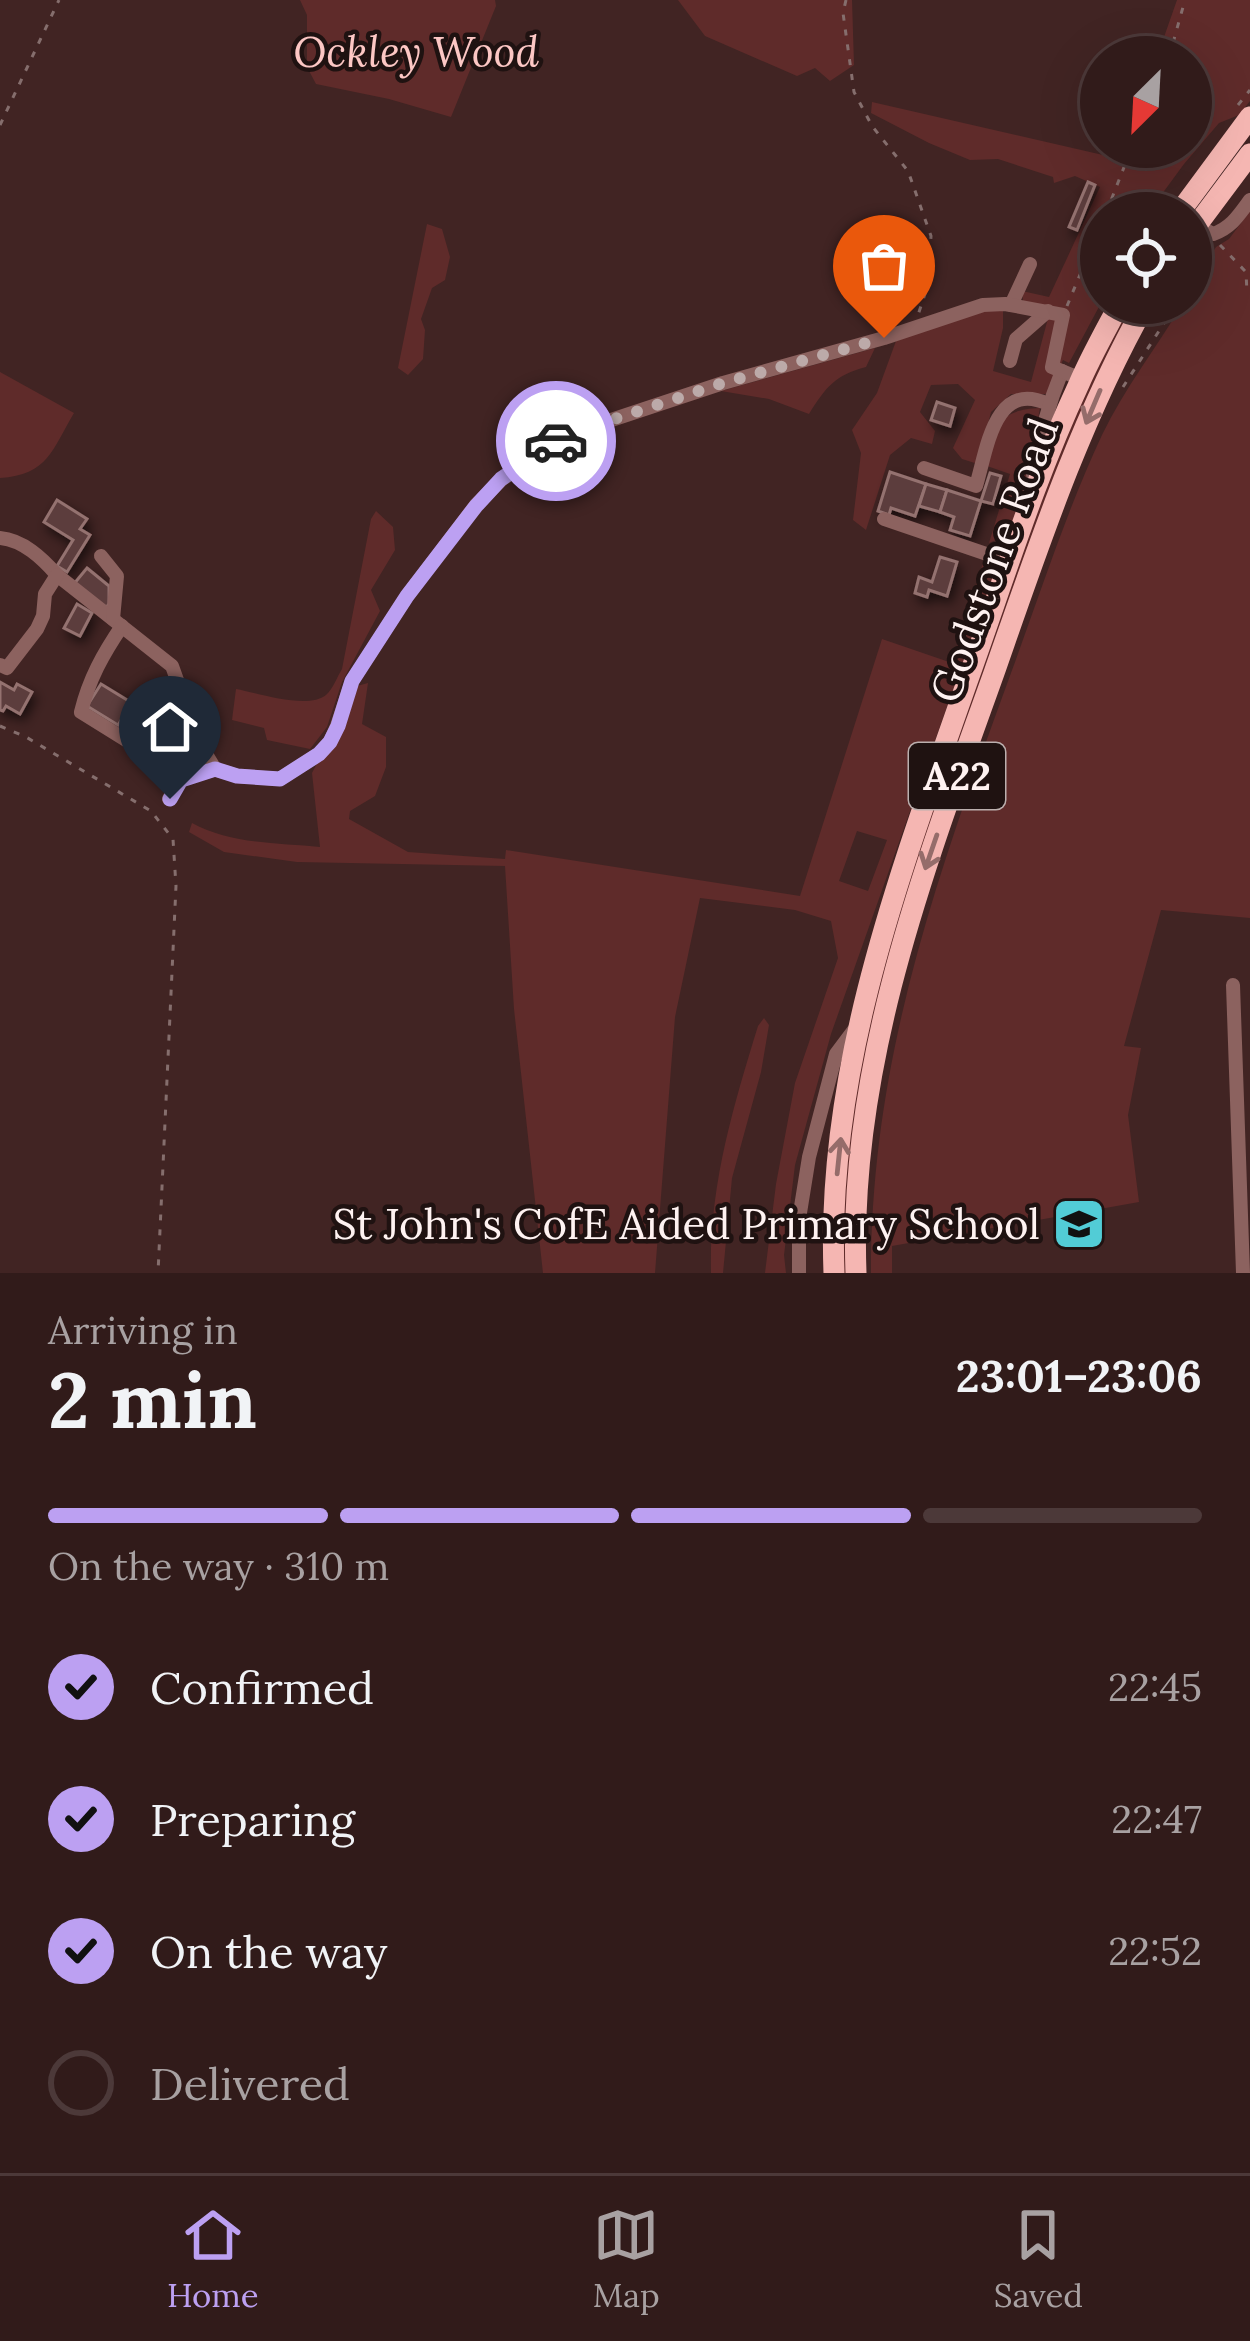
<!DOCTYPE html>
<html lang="en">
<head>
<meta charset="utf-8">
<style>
	:root { --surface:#311b1a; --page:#392423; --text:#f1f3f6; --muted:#a8a1a2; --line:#4c3939; --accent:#bca0f2 }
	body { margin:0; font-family:Lora,serif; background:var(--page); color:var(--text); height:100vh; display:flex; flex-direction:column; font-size:45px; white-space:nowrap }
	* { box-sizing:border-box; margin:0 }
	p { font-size:39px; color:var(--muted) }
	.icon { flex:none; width:66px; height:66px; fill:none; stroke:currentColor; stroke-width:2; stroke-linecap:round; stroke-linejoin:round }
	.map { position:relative; height:1273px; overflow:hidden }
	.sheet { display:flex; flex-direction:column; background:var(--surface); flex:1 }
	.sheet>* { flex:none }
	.needle { width:78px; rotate:204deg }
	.fabs { position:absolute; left:1080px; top:36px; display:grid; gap:24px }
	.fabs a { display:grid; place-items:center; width:132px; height:132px; border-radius:50%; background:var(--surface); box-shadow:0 12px 48px #0002,0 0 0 3px var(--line); font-size:60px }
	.pin { position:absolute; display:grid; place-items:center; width:102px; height:102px; color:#fff; margin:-123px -51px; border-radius:50% 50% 50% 0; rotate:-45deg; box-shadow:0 0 12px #0007 }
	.pin .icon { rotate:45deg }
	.courier { position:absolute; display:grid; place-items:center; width:120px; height:120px; margin:-60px; border:9px solid #bca0f2; border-radius:50%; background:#fff; color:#222; box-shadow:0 3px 15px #0007 }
	.summary em { font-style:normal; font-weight:800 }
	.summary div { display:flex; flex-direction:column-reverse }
	.summary { display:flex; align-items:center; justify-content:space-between; height:204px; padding:0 48px }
	h1 { font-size:78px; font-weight:800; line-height:90px }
	.bar { display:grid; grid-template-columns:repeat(4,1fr); gap:18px 12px; align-content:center; height:144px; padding:0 48px }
	.bar i { height:15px; border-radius:9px; background:var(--line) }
	.bar .active { background:var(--accent) }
	.bar p { grid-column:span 4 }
	ol { padding:0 48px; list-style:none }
	li { display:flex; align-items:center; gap:36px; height:132px }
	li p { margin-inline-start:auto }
	li .icon { padding:12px; border-radius:50%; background:var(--accent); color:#111; stroke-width:4 }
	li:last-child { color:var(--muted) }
	li i { width:66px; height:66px; border:6px solid var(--line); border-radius:50% }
	.dock { display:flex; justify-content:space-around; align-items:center; height:168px; border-top:3px solid var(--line); background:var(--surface); font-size:33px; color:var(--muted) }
	.dock a { display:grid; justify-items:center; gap:6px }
	.dock .active { color:var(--accent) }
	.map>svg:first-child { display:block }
	.green { fill:#5f2b2a; fill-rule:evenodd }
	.building { fill:#5c3d3c; stroke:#947270; stroke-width:3; filter:url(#shadow) }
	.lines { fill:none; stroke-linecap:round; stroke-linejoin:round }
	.path { stroke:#856e6d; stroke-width:3; stroke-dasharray:6 9; stroke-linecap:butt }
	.minor { stroke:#8c625f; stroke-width:14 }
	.highway { stroke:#f5b6b2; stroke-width:21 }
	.oneway { stroke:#956c6a }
	.done { stroke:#bcaaa9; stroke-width:12; stroke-dasharray:0 21.6 }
	.route { stroke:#bca0f2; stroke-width:15 }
	.labels { text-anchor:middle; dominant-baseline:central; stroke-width:9; stroke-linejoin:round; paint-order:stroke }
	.shield { fill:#1f1211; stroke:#bbafae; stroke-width:3 }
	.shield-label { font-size:39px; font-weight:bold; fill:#fef2f1 }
	.park-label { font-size:42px; font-style:italic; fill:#fcc7c4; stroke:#1f1211 }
	.street-label { font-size:42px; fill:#fef2f1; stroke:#1f1211 }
	.poi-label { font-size:42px; fill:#fef2f1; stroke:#1f1211; text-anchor:end }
</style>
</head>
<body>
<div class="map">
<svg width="1250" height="1273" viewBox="0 0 1250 1273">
	<defs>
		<filter id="shadow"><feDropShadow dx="3.5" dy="6" stdDeviation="6" flood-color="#0009"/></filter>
	</defs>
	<rect width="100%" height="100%" fill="#412423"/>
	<g class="green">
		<polygon points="300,0 495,0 496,6 451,117 389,99 316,84 307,67 307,15"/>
		<polygon points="678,0 852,0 854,65 830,81 815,68 797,76 705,36"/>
		<polygon points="1177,0 1250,0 1250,101 1239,115 1219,123 1184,164 1148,213 1101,213 1101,303 1069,363 1063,360 1047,394 1011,394 991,412 978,464 962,459 953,448 975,400 958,384 931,385 920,412 935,431 932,444 911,438 890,455 866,530 853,520 861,453 852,430 877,393 896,341 981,309 1003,308 1003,328 993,371 1031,382 1051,307 1023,301 1022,291 1049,297 1100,187 1075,176 1054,183 1053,177 998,159 970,160 929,143 871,113 872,102 1116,158 1121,147 1191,147 1191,57 1157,57"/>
		<path d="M1250 211V918L1161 910 1124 1046 1141 1048 1128 1115 1139 1202 892 1246V1273H871C871 1057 938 873 1011 673 1040 594 1066 512 1102 435 1124 389 1157 347 1183 303H1191V289L1216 247 1229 239Z"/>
		<polygon points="427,224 442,229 450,257 445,280 432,288 421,319 425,330 423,359 408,375 398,368"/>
		<polygon points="1130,303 1138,303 893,954 848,1273 840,1273 850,1112 881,961 1039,499 1076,411"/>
		<path d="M875 348 866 367C835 375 826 387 809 414L769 399 721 391Z"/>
		<path d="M0 372 74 413C52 450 48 475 0 478Z"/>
		<path d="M1040 408 1026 483 1010 534 989 543 1010 474 987 466C999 428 994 410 1040 408Z"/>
		<path d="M376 511 393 527 395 550 371 590 380 611 342 682 327 727 310 749 267 740 264 728 232 720 236 689C258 693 308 710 326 695 333 689 337 677 342 669L371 519Z"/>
		<path d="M983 563 993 577 831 1034 795 1165 784 1255 786 1273H765L776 1184 795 1083 838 958 831 921 795 910 700 898 675 1017 655 1273H543L514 1009 505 866 297 862 224 852 189 832 192 823C230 844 278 843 320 847L312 773 357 686 368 683 362 724 386 737V767L375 796 350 811 349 819 408 852 505 859 506 850 800 896 882 639 952 663ZM857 831 887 840 868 891 839 881Z"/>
		<path d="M764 1018 769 1025 761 1072 732 1178 723 1273H711C709 1187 733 1107 758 1026Z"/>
	</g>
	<g class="building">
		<polygon points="1088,182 1095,185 1077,230 1069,227"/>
		<polygon points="937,402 955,408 950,426 931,420"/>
		<polygon points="890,472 926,484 915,516 891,508 889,515 878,511"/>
		<polygon points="990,473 1001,476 993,504 981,501"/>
		<polygon points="926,484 947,490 940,512 919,506"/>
		<polygon points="947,490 981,501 970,536 950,530 954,517 940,512"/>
		<polygon points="57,500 87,519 80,529 90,535 67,572 57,566 73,540 44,522"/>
		<polygon points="940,557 957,562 947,596 929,590 927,597 915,593 919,577 932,582"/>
		<polygon points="87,568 109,586 109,604 104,610 73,585"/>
		<polygon points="77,604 92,613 80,636 64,628"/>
		<polygon points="0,682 14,690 17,684 32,692 20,714 6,706 3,711 0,710"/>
		<polygon points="101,684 132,703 118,725 87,706"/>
	</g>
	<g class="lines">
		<g class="path">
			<polyline points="846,0 843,13 854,92 872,126 908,171 931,236 928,285 918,315"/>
			<polyline points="1169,57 1185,0"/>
			<polyline points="1238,105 1250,90"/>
			<polyline points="0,125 59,0"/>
			<polyline points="1106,213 1132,147"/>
			<polyline points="1220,245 1246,272 1247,293"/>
			<polyline points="1191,279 1209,246"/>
			<polyline points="1067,306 1101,224"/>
			<polyline points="1123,387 1177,303"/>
			<polyline points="0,726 26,737 151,811 173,839 176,886 158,1273"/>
		</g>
		<g class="minor">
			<path d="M1197 225 1213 234C1231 228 1239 215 1250 200"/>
			<polyline points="1011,305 1030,264"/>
			<polyline points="1010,361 1016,339 1048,311"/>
			<path d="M924 468 976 486C987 450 994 379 1048 404"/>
			<path d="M1033 475C1039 439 1048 405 1062 371"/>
			<polyline points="884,519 1010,562"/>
			<path d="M0 538C23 540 42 558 57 575L172 666 200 744 215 769 237 776 280 779 319 754 330 742 337 726 352 681 407 596 476 505 501 480 569 434 723 383 884 338 983 305 1005 304 1063 315 1052 367 1081 379"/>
			<polyline points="101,556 117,576 113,619"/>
			<path d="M122 626C103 654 89 679 81 712L155 758"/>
			<polyline points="0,665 7,668 37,629 43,616 45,594 57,575"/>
			<polyline points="143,715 154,722 179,687"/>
			<polyline points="169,799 180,780 215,769"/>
			<polyline points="1233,985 1243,1273"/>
			<polyline points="799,1273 799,1219 809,1157 836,1054 854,1030"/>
		</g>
		<g class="highway">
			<polyline points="1179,213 1250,117"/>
			<polyline points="1191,233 1250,154"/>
			<path d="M834 1273C826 1067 900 873 967 682 1003 582 1034 480 1079 384 1091 356 1106 330 1120 303"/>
			<path d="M856 1273C848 1065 925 866 994 673 1038 547 1080 420 1146 303"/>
		</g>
	</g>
	<defs><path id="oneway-shaft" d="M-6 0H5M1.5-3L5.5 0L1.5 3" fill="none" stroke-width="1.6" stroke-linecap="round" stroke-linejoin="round" transform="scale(3)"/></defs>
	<g class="oneway">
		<use href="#oneway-shaft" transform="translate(1093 407) rotate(113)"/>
		<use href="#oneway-shaft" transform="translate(931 852) rotate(109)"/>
		<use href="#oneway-shaft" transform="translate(839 1156) rotate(-84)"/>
	</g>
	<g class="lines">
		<polyline class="done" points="556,441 569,434 723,383 884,338"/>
		<polyline class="route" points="170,799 181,780 215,769 237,776 280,779 319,754 330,742 338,726 352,681 407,596 476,506 501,479 556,441"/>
	</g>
	<defs>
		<g id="school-square" transform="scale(2.7)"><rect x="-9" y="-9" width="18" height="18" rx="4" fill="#52ccd6" stroke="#1f1211"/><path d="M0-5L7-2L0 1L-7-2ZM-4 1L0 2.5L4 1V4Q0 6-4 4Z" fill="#111"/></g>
	</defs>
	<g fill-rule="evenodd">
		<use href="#school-square" x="1079" y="1224"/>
	</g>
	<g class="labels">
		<rect class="shield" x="909" y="743" width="96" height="66" rx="9"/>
		<g class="shield-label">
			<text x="957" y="776">A22</text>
		</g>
		<g class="park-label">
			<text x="416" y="52">Ockley Wood</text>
		</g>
		<g class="street-label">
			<text transform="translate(994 560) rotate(-70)">Godstone Road</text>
		</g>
		<g class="poi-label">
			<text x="1040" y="1224">St John's CofE Aided Primary School</text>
		</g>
	</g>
</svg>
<div class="fabs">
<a><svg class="needle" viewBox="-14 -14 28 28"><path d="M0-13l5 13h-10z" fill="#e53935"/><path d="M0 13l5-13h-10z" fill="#a8a1a2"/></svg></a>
<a><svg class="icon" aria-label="locate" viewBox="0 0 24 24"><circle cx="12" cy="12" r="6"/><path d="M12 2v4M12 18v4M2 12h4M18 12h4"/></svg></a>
</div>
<div class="pin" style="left:884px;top:338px;background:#ea580c"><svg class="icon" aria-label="bag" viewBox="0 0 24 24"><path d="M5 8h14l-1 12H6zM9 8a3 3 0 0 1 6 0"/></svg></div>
<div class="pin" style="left:170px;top:799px;background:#1f2937"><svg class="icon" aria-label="home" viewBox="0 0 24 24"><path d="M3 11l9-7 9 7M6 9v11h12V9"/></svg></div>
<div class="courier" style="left:556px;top:441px"><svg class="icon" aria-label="car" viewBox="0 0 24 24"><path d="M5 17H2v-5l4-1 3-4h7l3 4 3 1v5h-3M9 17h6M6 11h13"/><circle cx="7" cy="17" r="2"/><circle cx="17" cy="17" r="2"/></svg></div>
</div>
<section class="sheet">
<div class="summary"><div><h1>2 min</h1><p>Arriving in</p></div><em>23:01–23:06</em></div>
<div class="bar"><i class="active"></i><i class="active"></i><i class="active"></i><i></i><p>On the way · 310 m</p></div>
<ol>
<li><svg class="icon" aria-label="check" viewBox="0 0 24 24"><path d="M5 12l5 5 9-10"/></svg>Confirmed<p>22:45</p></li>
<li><svg class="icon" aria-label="check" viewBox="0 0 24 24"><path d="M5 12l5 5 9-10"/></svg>Preparing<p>22:47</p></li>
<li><svg class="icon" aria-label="check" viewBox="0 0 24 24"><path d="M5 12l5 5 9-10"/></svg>On the way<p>22:52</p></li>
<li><i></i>Delivered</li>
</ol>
</section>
<nav class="dock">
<a class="active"><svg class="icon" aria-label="home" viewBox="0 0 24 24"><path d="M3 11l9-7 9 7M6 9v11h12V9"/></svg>Home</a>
<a><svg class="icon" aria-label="map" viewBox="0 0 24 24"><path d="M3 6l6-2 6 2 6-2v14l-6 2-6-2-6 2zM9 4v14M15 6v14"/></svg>Map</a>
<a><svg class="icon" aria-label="saved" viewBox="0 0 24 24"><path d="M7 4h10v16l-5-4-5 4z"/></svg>Saved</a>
</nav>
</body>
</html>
